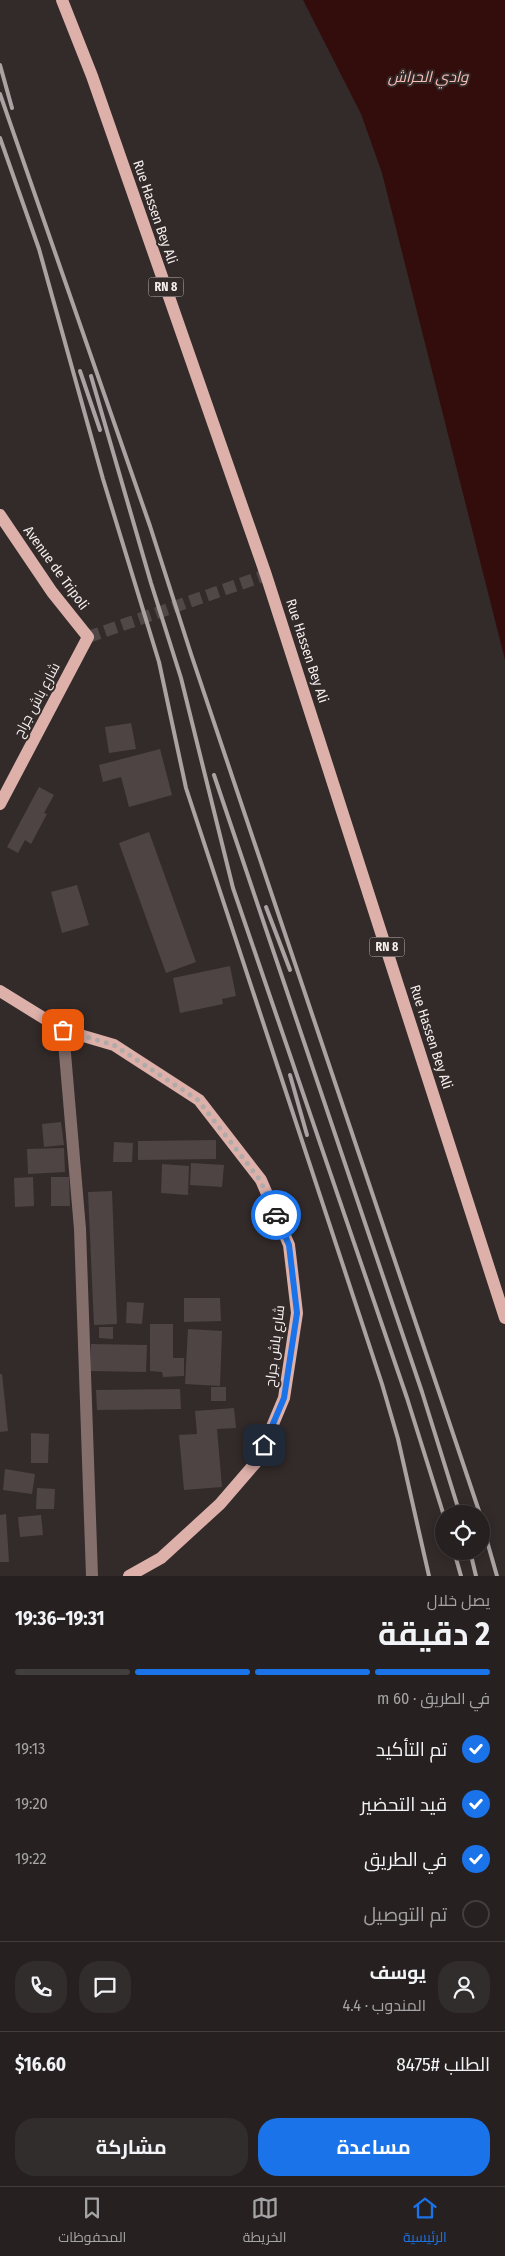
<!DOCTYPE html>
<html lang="ar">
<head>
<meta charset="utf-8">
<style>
	:root { --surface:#262020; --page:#322d2d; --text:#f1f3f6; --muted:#a4a3a5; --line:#423e3e; --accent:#1a73e8 }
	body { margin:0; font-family:"Fira Sans Condensed",Cairo,sans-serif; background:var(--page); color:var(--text); direction:rtl; height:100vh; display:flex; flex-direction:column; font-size:19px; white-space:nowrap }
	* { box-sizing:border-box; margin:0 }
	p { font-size:16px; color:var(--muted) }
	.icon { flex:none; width:28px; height:28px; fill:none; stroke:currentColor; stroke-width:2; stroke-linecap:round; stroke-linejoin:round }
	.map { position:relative; height:1576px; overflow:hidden; direction:ltr }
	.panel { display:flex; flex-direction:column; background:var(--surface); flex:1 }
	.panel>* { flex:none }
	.buttons { position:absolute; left:435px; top:1505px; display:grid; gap:10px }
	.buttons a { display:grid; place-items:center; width:55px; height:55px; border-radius:50%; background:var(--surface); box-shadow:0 2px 12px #0003,0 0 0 1px var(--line); font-size:25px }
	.pin { position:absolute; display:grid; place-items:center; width:42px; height:42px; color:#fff; margin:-21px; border-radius:10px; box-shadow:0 2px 8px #0006 }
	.courier { position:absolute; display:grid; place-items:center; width:50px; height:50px; margin:-25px; border:4px solid #1a73e8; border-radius:50%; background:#fff; color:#222; box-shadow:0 1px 6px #0007 }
	.head em { font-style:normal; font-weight:700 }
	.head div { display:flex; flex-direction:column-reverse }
	.head { display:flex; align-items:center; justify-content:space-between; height:85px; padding:0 15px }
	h1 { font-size:32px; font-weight:700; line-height:38px }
	.bar { display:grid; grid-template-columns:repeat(4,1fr); gap:8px 5px; align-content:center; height:60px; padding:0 15px }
	.bar i { height:6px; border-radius:4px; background:var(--line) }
	.bar .current { background:var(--accent) }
	.bar p { grid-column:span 4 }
	.line { display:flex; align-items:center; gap:12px; padding:0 15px; border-top:1px solid var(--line) }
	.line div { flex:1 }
	.round { display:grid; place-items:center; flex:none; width:52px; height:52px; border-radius:20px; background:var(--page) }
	ol { padding:0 15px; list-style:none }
	li { display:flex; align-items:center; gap:15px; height:55px }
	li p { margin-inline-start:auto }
	li .icon { padding:5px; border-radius:50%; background:var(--accent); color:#fff; stroke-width:4 }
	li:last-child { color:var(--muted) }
	li i { width:28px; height:28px; border:2px solid var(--line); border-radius:50% }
	.action { display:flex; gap:10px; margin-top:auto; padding:10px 15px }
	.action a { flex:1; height:58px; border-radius:20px; background:var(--accent); color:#fff; font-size:20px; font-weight:700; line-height:58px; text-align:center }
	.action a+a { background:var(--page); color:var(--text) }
	.menu { display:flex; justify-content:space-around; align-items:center; height:70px; border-top:1px solid var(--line); background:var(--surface); font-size:14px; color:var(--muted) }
	.menu a { display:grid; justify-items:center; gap:2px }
	.menu .current { color:var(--accent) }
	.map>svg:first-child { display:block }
	.water { fill:#330d0b }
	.building { fill:#4d4443 }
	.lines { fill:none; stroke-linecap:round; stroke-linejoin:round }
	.major-tunnel { stroke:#504847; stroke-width:12; stroke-dasharray:12 6; stroke-linecap:butt }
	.minor { stroke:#856f6c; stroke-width:12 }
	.major { stroke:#ddb0aa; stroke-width:12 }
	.rail { stroke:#aaa3a3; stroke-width:4 }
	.done { stroke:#b0aaa9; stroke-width:5; stroke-dasharray:0 9 }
	.route { stroke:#1a73e8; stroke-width:6 }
	.labels { text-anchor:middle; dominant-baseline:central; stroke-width:4; stroke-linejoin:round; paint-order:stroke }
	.shield { fill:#332b2a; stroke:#bab4b3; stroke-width:1 }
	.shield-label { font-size:12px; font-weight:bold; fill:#f4eeee }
	.street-label { font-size:14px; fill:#f4eeee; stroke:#332b2a }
	.water-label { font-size:15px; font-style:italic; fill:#fcbdb5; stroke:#332b2a }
</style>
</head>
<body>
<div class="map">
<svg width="505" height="1576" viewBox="0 0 505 1576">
	<rect width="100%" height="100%" fill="#332b2a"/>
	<polygon class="water" points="303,0 505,0 505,660 382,173 361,114"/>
	<g class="building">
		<polygon points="131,723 136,749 109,753 105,727"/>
		<polygon points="160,749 172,795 129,807 121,777 103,782 99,765"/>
		<polygon points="39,787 54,795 44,813 47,814 31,844 25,840 18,853 7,847"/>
		<polygon points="149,832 196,962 166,973 119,843"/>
		<polygon points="77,885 89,925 62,933 51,892"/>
		<polygon points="230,966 236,996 222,999 223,1004 180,1013 173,978"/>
		<polygon points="61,1122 64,1145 44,1147 42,1124"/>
		<polygon points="216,1140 216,1159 138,1160 138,1141"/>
		<polygon points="114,1142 133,1143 132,1162 113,1162"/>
		<polygon points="64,1148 65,1172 28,1174 27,1149"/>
		<polygon points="191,1163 224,1165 222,1187 190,1185"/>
		<polygon points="162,1164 189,1166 188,1195 161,1193"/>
		<polygon points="33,1177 34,1206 15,1207 14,1178"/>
		<polygon points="51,1177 69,1177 70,1206 51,1206"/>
		<polygon points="112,1191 117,1324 94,1325 88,1192"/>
		<polygon points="184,1298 220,1298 221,1321 184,1322"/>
		<polygon points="127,1302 144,1303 142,1324 126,1323"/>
		<polygon points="150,1324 173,1324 173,1358 184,1358 184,1376 163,1377 162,1372 150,1371"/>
		<polygon points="99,1327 113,1327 113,1339 99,1338"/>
		<polygon points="188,1329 222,1331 220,1386 185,1384"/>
		<polygon points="91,1344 147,1345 146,1372 90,1371"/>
		<polygon points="0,1374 2,1374 8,1431 0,1432"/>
		<rect x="211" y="1387" width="15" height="14"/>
		<polygon points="180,1389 181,1409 97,1410 96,1390"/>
		<polygon points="234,1408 236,1428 217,1429 222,1487 184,1490 179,1435 197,1434 195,1411"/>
		<polygon points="31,1433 49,1434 48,1463 31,1463"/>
		<polygon points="5,1469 35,1474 32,1494 3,1490"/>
		<polygon points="37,1488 55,1489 54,1509 36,1509"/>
		<polygon points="6,1514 9,1562 0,1562 0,1515"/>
		<polygon points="41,1515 43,1535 20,1537 18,1517"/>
	</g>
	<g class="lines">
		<polyline class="major-tunnel" points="88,637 266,575"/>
		<polyline class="minor" points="63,1030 80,1229 92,1576"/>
		<g class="major">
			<polyline points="62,0 92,76 266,575 505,1318"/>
			<polyline points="0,515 52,592 88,637 0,804"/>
			<polyline points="0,991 63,1030 114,1045 199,1100 261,1180 289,1245 297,1313 284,1398 258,1460 220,1504 161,1558 129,1576"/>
		</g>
		<g class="rail">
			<polyline points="0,65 12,108"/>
			<polyline points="0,94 150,526 191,654 480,1514"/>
			<polyline points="0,138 39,249 103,479 159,662 186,788 382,1384 398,1439 429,1576"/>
			<polyline points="80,371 100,430"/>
			<polyline points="91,376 151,583 181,678 233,888 407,1398 444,1516"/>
			<polyline points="214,775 422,1392 460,1514"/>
			<polyline points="266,907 290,970"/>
			<polyline points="290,1075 307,1135"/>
			<polyline points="481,1520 497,1576"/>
			<polyline points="454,1551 461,1576"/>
			<polyline points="470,1551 476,1576"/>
		</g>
	</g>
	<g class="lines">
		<polyline class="done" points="63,1030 114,1045 198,1100 260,1180 276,1215"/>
		<polyline class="route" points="264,1445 284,1398 297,1313 289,1245 276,1215"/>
	</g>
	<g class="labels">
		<g class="shield">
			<rect x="148.5" y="277.5" width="35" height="19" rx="4"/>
			<rect x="369.5" y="937.5" width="35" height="19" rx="4"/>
		</g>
		<g class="shield-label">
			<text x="166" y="287">RN 8</text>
			<text x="387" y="947">RN 8</text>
		</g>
		<g class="street-label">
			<text transform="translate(155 212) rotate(71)">Rue Hassen Bey Ali</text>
			<text transform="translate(56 568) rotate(54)">Avenue de Tripoli</text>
			<text transform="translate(307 651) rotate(72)">Rue Hassen Bey Ali</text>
			<text transform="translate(37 700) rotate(-62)">شارع باش جراح</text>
			<text transform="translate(431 1037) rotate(72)">Rue Hassen Bey Ali</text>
			<text transform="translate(275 1346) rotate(-83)">شارع باش جراح</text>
		</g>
		<g class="water-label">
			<text x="428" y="77">وادي الحراش</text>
		</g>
	</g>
</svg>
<div class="buttons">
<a><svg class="icon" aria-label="locate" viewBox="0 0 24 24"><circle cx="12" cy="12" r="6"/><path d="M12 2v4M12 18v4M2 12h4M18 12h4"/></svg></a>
</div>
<div class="pin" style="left:63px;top:1030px;background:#ea580c"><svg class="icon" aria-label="bag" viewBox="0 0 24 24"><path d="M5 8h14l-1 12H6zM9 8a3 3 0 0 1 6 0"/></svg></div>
<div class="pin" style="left:264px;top:1445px;background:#1f2937"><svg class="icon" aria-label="home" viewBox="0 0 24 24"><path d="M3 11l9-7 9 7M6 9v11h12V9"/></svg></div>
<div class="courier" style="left:276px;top:1215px"><svg class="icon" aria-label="car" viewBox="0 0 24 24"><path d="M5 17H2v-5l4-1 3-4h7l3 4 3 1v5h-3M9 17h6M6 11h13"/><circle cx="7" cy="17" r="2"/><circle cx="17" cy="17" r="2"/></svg></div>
</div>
<section class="panel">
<div class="head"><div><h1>2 دقيقة</h1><p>يصل خلال</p></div><em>19:31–19:36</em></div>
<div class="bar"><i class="current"></i><i class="current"></i><i class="current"></i><i></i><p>في الطريق · 60 m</p></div>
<ol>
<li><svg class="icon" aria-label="check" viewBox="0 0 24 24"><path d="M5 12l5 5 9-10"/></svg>تم التأكيد<p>19:13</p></li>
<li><svg class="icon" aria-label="check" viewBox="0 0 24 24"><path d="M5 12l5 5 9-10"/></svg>قيد التحضير<p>19:20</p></li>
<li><svg class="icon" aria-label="check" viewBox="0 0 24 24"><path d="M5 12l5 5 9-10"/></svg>في الطريق<p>19:22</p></li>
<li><i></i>تم التوصيل</li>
</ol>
<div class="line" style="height:90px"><a class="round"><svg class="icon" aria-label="person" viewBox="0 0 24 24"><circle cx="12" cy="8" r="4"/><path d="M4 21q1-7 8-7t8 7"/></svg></a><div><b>يوسف</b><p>المندوب · 4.4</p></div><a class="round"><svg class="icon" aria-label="chat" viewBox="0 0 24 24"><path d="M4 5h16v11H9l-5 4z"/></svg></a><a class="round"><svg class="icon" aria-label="phone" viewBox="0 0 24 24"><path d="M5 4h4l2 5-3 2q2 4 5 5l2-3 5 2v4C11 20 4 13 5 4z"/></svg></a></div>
<div class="line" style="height:65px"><div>الطلب #8475</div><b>$16.60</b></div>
<div class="action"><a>مساعدة</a><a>مشاركة</a></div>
</section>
<nav class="menu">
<a class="current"><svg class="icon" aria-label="home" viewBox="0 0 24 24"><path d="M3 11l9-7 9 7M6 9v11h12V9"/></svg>الرئيسية</a>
<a><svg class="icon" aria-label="map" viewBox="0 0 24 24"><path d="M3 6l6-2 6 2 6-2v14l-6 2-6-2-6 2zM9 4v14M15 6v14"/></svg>الخريطة</a>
<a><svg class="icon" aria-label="saved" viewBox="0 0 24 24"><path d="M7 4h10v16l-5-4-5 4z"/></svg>المحفوظات</a>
</nav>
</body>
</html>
